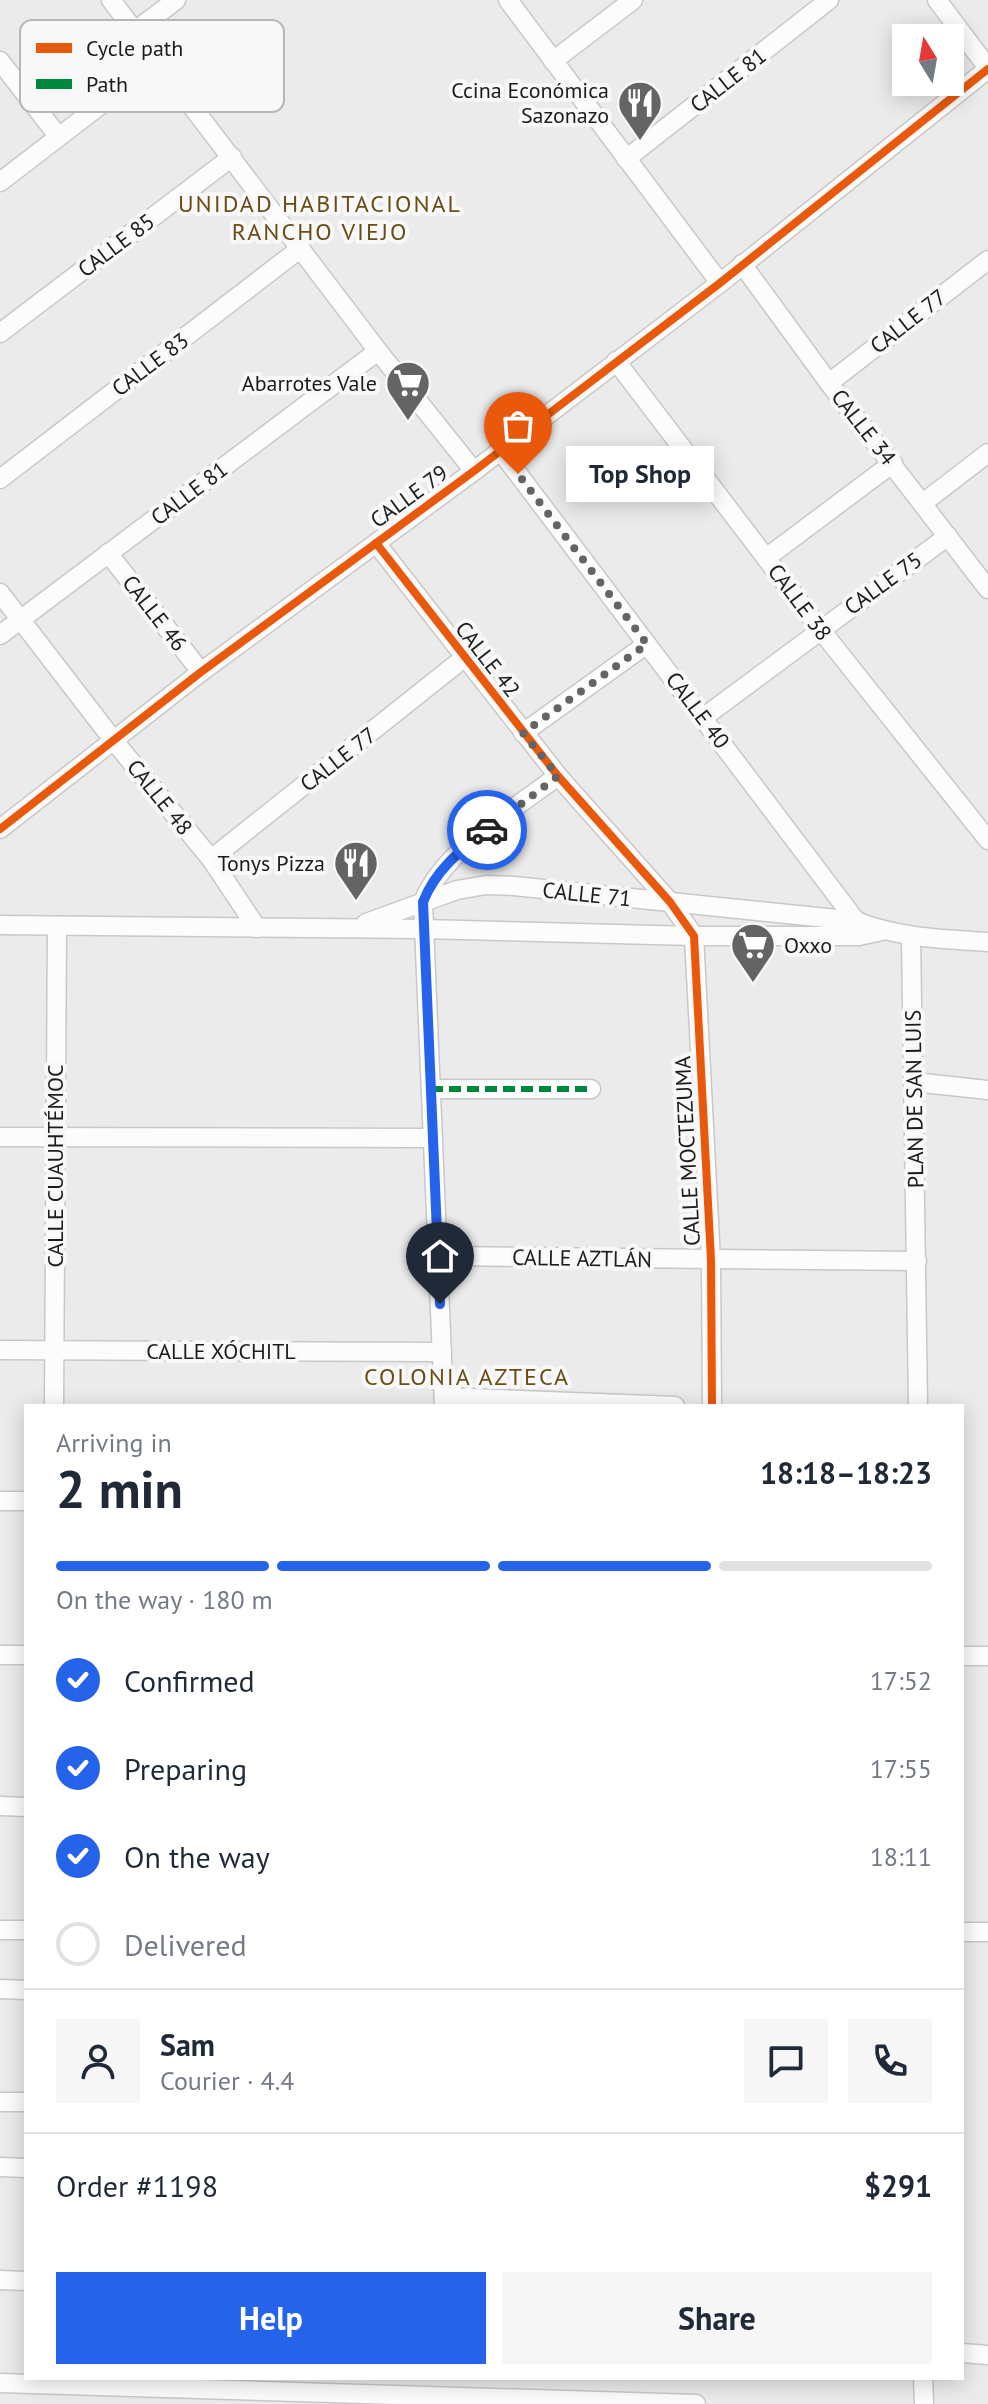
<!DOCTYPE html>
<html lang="en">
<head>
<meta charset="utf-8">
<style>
	:root { --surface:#fff; --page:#f6f6f7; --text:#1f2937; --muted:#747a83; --line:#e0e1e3; --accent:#2563eb }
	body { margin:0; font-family:"PT Sans",sans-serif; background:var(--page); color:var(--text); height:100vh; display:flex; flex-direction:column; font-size:30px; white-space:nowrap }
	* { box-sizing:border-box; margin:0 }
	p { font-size:26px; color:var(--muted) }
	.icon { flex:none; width:44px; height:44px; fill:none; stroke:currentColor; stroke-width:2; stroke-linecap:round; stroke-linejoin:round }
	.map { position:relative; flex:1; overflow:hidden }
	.sheet { position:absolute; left:24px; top:1404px; width:940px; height:976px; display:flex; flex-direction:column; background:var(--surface); border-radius:0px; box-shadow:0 4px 20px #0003 }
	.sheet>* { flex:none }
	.needle { width:52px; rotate:349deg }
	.buttons { position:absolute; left:892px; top:24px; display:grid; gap:16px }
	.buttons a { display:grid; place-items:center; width:72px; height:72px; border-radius:0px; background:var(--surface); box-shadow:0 4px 20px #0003; font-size:40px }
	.pin { position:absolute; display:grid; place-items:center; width:68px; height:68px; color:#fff; margin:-82px -34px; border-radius:50% 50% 50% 0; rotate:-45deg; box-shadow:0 0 8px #0007 }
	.pin .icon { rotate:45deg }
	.courier { position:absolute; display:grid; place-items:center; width:80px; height:80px; margin:-40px; border:6px solid #2563eb; border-radius:50%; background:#fff; color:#222; box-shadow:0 2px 10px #0007 }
	.bubble { position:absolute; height:56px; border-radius:0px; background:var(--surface); box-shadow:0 4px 20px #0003; font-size:26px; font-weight:700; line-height:56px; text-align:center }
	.summary em { font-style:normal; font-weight:700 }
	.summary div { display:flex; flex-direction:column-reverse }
	.summary { display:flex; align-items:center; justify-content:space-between; height:136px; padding:0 32px }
	h1 { font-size:52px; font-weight:700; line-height:60px }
	.bar { display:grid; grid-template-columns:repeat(4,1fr); gap:12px 8px; align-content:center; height:96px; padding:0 32px }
	.bar i { height:10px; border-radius:6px; background:var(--line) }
	.bar .active { background:var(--accent) }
	.bar p { grid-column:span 4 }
	.line { display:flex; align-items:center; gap:20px; padding:0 32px; border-top:2px solid var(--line) }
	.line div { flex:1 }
	.round { display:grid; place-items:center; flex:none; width:84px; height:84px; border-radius:0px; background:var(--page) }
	ol { padding:0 32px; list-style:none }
	li { display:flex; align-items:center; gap:24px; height:88px }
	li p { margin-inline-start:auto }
	li .icon { padding:8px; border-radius:50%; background:var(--accent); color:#fff; stroke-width:4 }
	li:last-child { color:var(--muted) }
	li i { width:44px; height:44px; border:4px solid var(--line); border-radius:50% }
	.primary-button { display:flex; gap:16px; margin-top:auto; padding:16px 32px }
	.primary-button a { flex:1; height:92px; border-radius:0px; background:var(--accent); color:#fff; font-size:32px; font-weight:700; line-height:92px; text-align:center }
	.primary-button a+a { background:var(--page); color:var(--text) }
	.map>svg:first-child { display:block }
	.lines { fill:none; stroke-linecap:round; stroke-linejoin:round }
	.minor-casing { stroke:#c8c8c8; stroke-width:21 }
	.minor { stroke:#fcfcfc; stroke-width:18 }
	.quiet { stroke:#00873e; stroke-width:6; stroke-dasharray:12 6; stroke-linecap:butt }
	.cycleway-casing { stroke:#f8f8f9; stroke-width:13 }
	.cycleway { stroke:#e8590c; stroke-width:8 }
	.done { stroke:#646464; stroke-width:8; stroke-dasharray:0 14.4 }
	.route { stroke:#2563eb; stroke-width:10 }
	.labels { text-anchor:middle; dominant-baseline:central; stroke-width:8; stroke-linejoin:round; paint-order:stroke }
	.street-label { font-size:22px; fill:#1c1c1c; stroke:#f8f8f9 }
	.poi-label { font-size:22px; fill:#1c1c1c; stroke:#f8f8f9; text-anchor:end }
	.neighbourhood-label { font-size:24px; letter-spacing:2px; fill:#684e15; stroke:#f8f8f9 }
	.key { fill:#f8f8f9; stroke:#b6b6b7; stroke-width:2 }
	.key-label { font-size:22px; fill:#1c1c1c }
</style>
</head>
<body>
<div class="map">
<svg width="988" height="2404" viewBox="0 0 988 2404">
	<rect width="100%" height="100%" fill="#ebebeb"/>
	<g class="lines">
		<g class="minor-casing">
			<g id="minor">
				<polyline points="111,0 378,351 474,471"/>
				<polyline points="508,0 720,283"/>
				<polyline points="937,0 988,68"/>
				<polyline points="135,31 176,0"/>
				<polyline points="0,61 58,136"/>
				<polyline points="553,61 633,0"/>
				<polyline points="626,159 829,0"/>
				<polyline points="0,182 159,60"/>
				<polyline points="742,264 829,383 988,589"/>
				<polyline points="0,333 232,157"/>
				<polyline points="616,361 820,629 988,840"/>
				<polyline points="829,383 988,260"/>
				<polyline points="500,450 856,921 857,925"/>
				<polyline points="0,479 301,248"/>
				<polyline points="923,503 988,453"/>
				<polyline points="376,543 558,776 670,902 694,936 711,1260 712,1406"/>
				<polyline points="108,553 201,672"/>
				<polyline points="766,558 893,463"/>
				<polyline points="0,593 114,741 211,859 257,928"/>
				<polyline points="0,635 378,351"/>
				<polyline points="704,717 948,536"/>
				<polyline points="523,733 647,644"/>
				<polyline points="0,829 201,672 474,471 720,283 988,69"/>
				<polyline points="211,859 464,658"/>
				<path d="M366 923 457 890 486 885 514 886 856 921C899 938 942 939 988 942"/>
				<polyline points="0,925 424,929 694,936 859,936 882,931"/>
				<polyline points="911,936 918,1406"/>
				<polyline points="914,1082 988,1090"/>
				<polyline points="431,1089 591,1089"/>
				<polyline points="0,1137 433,1138"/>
				<polyline points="438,1256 917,1261"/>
				<polyline points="0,1350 442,1352"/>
				<polyline points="444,1397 675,1406"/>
				<polyline points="54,1406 57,926"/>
				<path d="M444 1406 423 902C443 851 514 809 558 776"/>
				<polyline points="0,1501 26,1501"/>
				<polyline points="0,1655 26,1655"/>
				<polyline points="962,1656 988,1656"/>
				<polyline points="0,1806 26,1807"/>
				<polyline points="0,1930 26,1930"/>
				<polyline points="962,1932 988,1932"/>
				<polyline points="0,1989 26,1990"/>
				<polyline points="0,2102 26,2102"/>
				<polyline points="0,2167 26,2168"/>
				<polyline points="0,2280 26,2281"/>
				<polyline points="962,2353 988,2355"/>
				<polyline points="923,2378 924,2404"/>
				<polyline points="0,2383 696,2404"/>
			</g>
		</g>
		<use href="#minor" class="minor"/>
		<polyline class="quiet" points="431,1089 591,1089"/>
		<g class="cycleway-casing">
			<g id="cycleway">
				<polyline points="376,543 558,776 670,902 694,936 711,1260 712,1406"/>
				<polyline points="0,829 201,672 474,471 720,283 988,69"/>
			</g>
		</g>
		<use href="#cycleway" class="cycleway"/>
	</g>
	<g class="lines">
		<polyline class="done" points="487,830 558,776 523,733 647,644 518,474"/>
		<path class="route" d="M440 1304 423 902C436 869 460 851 487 830"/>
	</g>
	<defs>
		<g id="restaurant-pin" transform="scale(2.3)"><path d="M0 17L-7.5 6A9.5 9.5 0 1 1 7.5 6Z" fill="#646464" stroke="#f8f8f9"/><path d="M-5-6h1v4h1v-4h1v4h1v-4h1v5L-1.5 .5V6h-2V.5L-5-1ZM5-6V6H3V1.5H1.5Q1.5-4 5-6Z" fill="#fff"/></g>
		<g id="supermarket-pin" transform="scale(2.3)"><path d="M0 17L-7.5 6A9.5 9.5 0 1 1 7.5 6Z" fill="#646464" stroke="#f8f8f9"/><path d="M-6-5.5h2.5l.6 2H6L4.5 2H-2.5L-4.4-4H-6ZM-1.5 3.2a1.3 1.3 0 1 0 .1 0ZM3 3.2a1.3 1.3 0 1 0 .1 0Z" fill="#fff"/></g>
	</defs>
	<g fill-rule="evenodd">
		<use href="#restaurant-pin" x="640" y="103"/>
		<use href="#supermarket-pin" x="408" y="383"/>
		<use href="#restaurant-pin" x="356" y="863"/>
		<use href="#supermarket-pin" x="753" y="945"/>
	</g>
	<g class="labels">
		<g class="street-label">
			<text transform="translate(728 80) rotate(-38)">CALLE 81</text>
			<text transform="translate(116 245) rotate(-37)">CALLE 85</text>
			<text transform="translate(908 321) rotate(-38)">CALLE 77</text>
			<text transform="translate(150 364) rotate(-37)">CALLE 83</text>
			<text transform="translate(864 427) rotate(52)">CALLE 34</text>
			<text transform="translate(189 493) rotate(-37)">CALLE 81</text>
			<text transform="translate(409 496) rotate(-36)">CALLE 79</text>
			<text transform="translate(883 583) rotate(-36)">CALLE 75</text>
			<text transform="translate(800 602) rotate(53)">CALLE 38</text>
			<text transform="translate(155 613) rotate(52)">CALLE 46</text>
			<text transform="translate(488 659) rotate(52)">CALLE 42</text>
			<text transform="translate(698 710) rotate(53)">CALLE 40</text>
			<text transform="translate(338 759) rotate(-38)">CALLE 77</text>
			<text transform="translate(160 797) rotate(51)">CALLE 48</text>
			<text transform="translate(587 894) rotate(6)">CALLE 71</text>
			<text transform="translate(914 1099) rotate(-91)">PLAN DE SAN LUIS</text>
			<text transform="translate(687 1151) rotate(-93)">CALLE MOCTEZUMA</text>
			<text transform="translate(55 1166) rotate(-90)">CALLE CUAUHTÉMOC</text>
			<text transform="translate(582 1258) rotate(1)">CALLE AZTLÁN</text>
			<text x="221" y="1351">CALLE XÓCHITL</text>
		</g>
		<g class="poi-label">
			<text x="609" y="90">Ccina Económica<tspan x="609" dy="25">Sazonazo</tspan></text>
			<text x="377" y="383">Abarrotes Vale</text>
			<text x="325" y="863">Tonys Pizza</text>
			<text x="784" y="945" text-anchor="start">Oxxo</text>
		</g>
		<g class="neighbourhood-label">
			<text x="320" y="203">UNIDAD HABITACIONAL<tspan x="320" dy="28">RANCHO VIEJO</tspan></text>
			<text x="467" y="1376">COLONIA AZTECA</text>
		</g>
	</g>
	<rect x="20" y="20" width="264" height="92" rx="12" class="key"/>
	<rect x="36" y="43" width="36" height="10" fill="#e8590c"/>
	<rect x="36" y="79" width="36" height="10" fill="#00873e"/>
	<g class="key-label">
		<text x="86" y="56">Cycle path</text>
		<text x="86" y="92">Path</text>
	</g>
</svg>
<div class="buttons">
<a><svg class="needle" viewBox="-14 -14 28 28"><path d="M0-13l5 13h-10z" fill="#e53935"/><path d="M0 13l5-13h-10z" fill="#747a83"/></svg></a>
</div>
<div class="pin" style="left:518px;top:474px;background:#ea580c"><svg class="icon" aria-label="bag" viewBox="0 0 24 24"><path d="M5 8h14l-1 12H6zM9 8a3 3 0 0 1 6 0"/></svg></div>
<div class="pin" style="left:440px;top:1304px;background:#1f2937"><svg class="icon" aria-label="home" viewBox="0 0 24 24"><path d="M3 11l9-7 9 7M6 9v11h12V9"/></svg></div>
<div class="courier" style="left:487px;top:830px"><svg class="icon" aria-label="car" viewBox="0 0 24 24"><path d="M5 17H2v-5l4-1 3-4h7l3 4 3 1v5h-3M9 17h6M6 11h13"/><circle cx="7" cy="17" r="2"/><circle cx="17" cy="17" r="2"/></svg></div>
<div class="bubble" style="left:566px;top:446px;width:148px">Top Shop</div>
<section class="sheet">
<div class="summary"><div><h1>2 min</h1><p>Arriving in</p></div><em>18:18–18:23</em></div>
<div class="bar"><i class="active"></i><i class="active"></i><i class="active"></i><i></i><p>On the way · 180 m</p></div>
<ol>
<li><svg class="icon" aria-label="check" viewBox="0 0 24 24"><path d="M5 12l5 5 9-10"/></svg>Confirmed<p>17:52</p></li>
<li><svg class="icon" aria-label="check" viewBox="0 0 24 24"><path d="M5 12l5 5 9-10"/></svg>Preparing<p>17:55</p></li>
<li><svg class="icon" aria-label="check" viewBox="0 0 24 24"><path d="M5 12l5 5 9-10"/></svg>On the way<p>18:11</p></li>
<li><i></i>Delivered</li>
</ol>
<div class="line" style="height:144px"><a class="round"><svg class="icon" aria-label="person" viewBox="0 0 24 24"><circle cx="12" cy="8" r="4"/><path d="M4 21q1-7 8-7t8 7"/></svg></a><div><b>Sam</b><p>Courier · 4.4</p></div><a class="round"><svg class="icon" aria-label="chat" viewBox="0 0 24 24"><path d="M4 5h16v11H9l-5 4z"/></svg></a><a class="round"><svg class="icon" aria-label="phone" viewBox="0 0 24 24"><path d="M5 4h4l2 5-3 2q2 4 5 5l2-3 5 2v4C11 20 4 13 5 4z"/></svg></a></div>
<div class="line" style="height:104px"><div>Order #1198</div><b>$291</b></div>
<div class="primary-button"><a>Help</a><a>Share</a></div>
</section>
</div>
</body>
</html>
